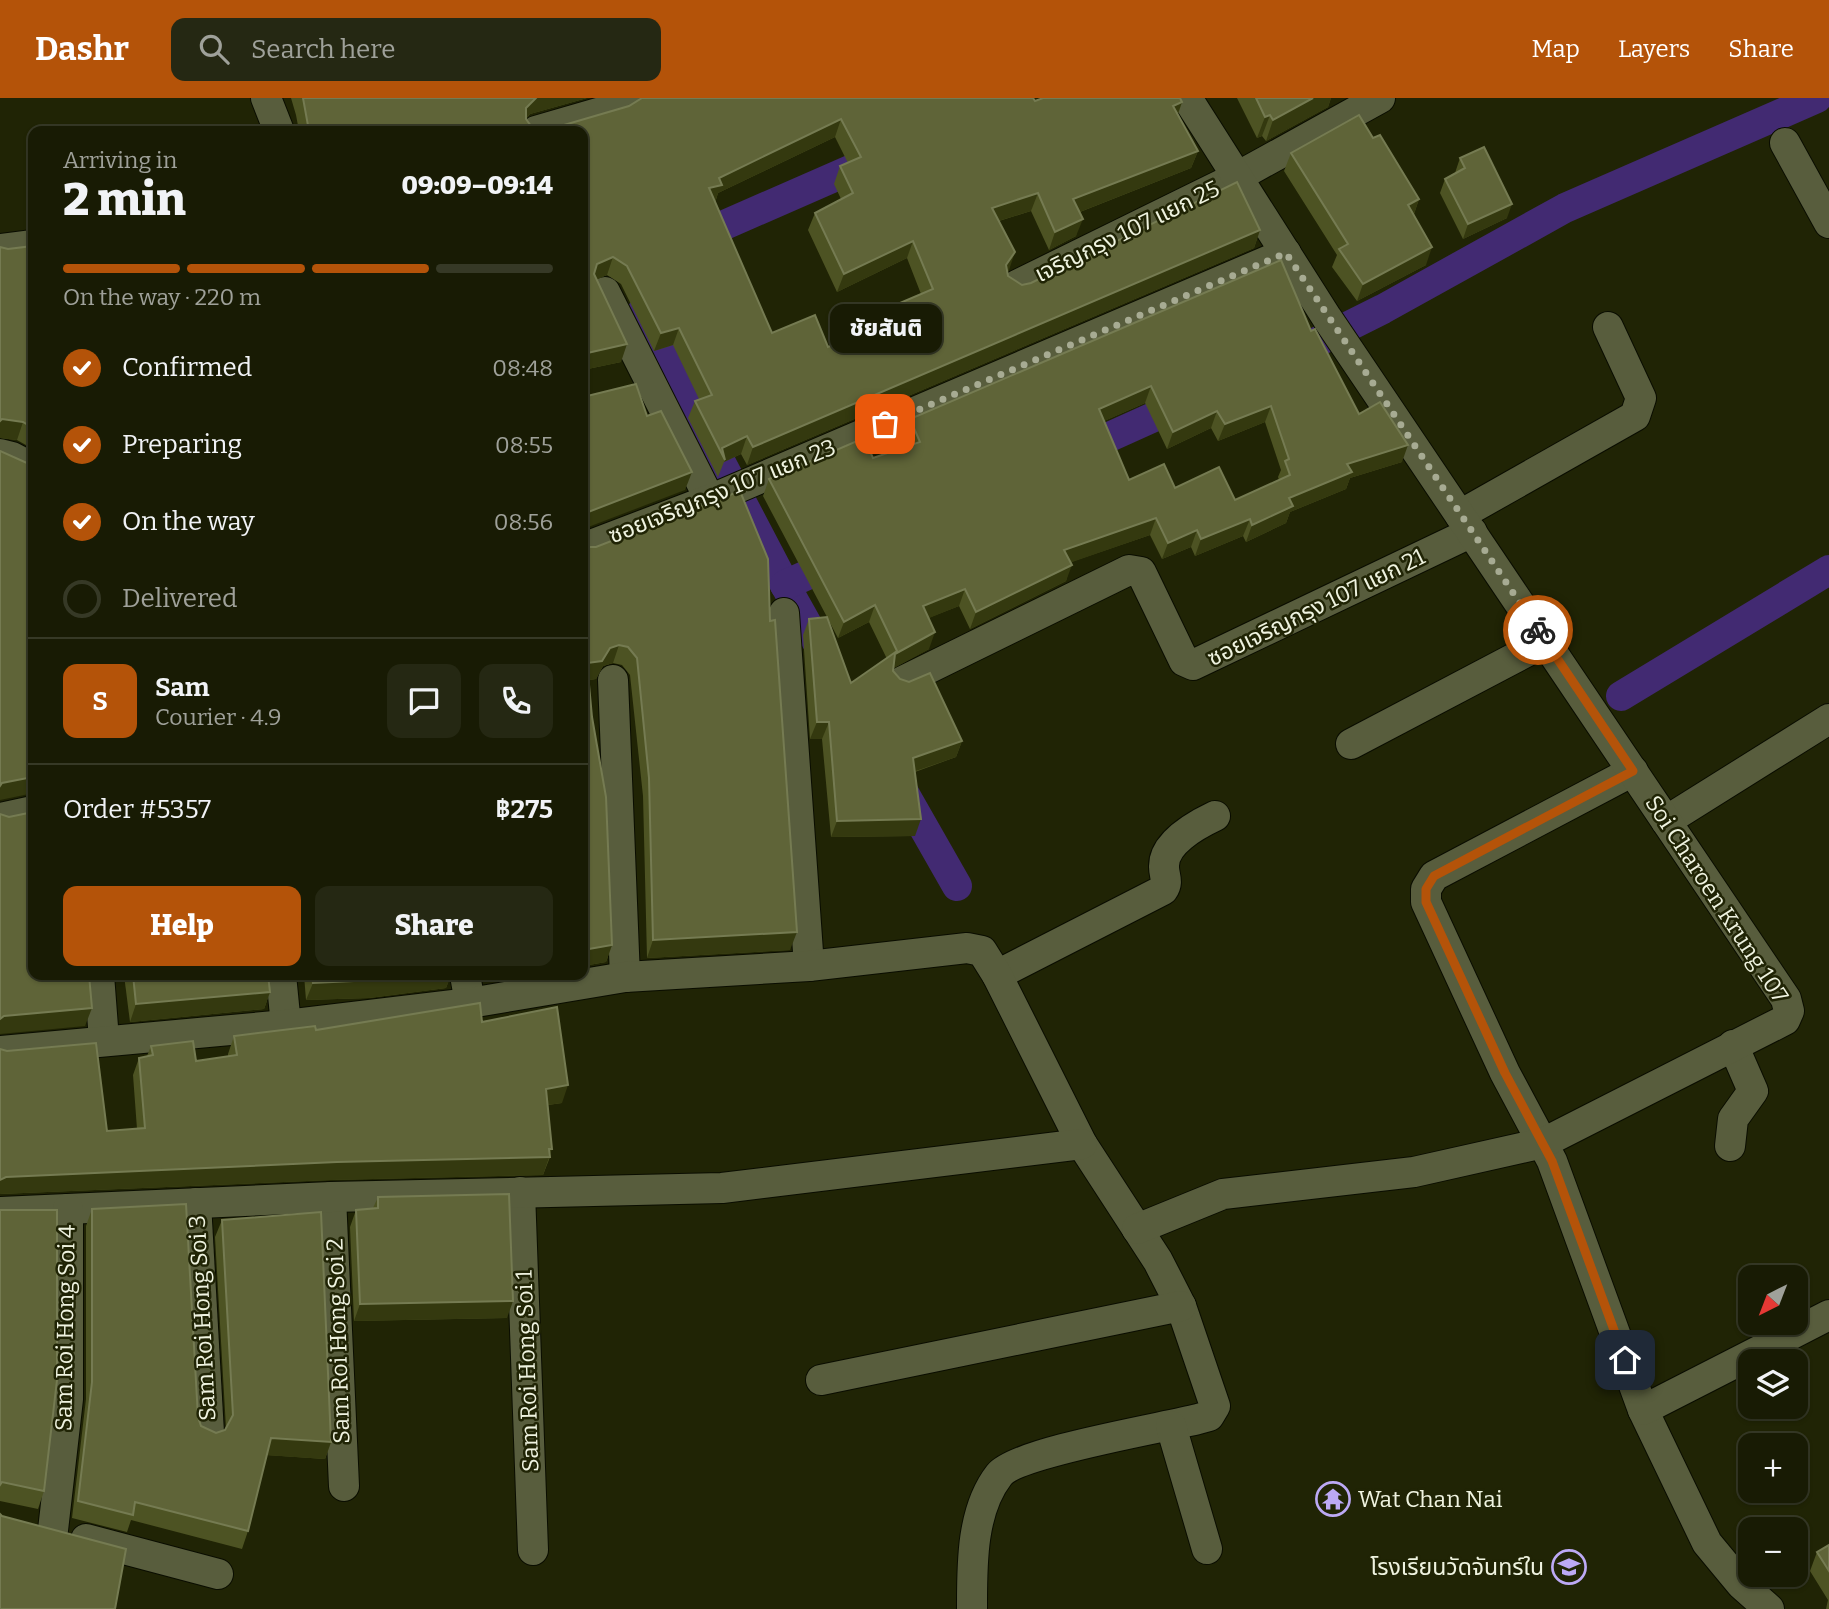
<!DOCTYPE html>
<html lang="en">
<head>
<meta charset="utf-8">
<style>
	:root { --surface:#181b04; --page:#252813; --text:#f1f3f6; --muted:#9fa19a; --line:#363926; --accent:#b45309 }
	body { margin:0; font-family:Bitter,"Noto Sans Thai",serif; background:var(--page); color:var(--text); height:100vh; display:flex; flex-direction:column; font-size:26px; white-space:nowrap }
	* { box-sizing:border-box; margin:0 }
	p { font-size:23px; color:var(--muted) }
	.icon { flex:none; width:38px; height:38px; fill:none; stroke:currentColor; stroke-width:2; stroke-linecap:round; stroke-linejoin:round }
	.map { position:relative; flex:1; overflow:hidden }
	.sheet { position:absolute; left:28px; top:28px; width:560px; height:854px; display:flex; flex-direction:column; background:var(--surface); border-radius:14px; box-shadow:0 2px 5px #0004,0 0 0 2px var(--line) }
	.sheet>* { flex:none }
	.needle { width:46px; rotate:222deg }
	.tools { position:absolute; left:1738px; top:1167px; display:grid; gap:14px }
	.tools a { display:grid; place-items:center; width:70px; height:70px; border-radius:14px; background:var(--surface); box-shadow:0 2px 5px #0004,0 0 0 2px var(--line); font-size:35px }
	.pin { position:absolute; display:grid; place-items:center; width:60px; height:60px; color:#fff; margin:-30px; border-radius:14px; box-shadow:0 4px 10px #0006 }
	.courier { position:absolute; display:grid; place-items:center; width:70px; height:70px; margin:-35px; border:5px solid #b45309; border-radius:50%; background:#fff; color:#222; box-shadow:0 2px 9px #0007 }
	.bubble { position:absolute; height:49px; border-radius:14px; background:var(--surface); box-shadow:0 2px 5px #0004,0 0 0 2px var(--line); font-size:23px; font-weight:800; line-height:49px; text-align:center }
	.head em { font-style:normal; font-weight:800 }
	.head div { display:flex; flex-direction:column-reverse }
	.head { display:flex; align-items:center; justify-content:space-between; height:119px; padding:0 35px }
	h1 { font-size:46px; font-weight:800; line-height:52px }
	.bar { display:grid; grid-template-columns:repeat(4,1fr); gap:10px 7px; align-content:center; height:84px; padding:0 35px }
	.bar i { height:9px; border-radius:5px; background:var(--line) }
	.bar .active { background:var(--accent) }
	.bar p { grid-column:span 4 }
	.line { display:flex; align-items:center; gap:18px; padding:0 35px; border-top:2px solid var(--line) }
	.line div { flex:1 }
	.round { display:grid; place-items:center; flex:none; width:74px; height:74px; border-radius:14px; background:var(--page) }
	ol { padding:0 35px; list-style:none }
	li { display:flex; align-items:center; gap:21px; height:77px }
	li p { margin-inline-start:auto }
	li .icon { padding:7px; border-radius:50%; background:var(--accent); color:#fff; stroke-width:4 }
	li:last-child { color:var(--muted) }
	li i { width:38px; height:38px; border:4px solid var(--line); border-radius:50% }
	.action { display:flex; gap:14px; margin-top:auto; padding:14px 35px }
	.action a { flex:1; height:80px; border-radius:14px; background:var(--accent); color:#fff; font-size:28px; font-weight:800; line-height:80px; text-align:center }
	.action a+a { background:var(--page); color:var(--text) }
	header { display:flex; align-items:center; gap:42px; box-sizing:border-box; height:98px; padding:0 35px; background:var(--accent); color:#fff }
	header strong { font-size:33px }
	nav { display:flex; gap:38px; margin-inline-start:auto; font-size:24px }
	.search { width:490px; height:63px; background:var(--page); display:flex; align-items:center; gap:18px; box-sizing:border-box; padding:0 24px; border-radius:14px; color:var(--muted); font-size:26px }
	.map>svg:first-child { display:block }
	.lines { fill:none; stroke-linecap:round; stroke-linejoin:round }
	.canal { stroke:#422a72; stroke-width:30 }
	.minor-casing { stroke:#0a0d00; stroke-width:32 }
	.minor { stroke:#585d3d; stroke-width:30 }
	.wall { fill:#4d5323; fill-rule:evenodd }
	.shaded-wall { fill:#34390f }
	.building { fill:#5f6438; stroke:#757b52; stroke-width:2; fill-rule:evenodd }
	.done { stroke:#a7ab93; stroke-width:7; stroke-dasharray:0 12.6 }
	.route { stroke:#b45309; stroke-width:9 }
	.labels { text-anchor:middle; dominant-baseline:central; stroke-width:5; stroke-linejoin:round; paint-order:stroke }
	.street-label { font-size:23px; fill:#eff3e0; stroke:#202405 }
	.poi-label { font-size:23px; fill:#eff3e0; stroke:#202405; text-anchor:start }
</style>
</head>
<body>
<header>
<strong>Dashr</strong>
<div class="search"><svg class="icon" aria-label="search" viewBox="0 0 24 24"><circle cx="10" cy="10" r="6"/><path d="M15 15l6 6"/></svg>Search here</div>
<nav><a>Map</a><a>Layers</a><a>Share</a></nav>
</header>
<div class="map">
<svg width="1829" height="1511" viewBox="0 0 1829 1511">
	<rect width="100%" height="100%" fill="#202405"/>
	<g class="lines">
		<g class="canal">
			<polyline points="688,143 873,62"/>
			<polyline points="642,214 785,487 826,560"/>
			<polyline points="1315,245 1383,211 1565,110 1817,0"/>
			<polyline points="1076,354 1187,304"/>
			<polyline points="785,487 840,462"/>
			<polyline points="1621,598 1829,472"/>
			<polyline points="900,688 957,788"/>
		</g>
		<g class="minor-casing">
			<g id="minor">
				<polyline points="266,0 279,33"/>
				<polyline points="536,33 615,10 634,0"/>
				<polyline points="1785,45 1829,125"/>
				<polyline points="0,151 33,147"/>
				<polyline points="1017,187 1237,79 1380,0"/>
				<polyline points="605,194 710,402"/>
				<polyline points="0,356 12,359 33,370"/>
				<polyline points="1460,417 1635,318 1641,300 1608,229"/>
				<polyline points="583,450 714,400 1286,155"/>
				<polyline points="784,515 809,868"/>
				<polyline points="613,582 625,879"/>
				<polyline points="903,583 1129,472 1141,474 1184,563 1193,567 1472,434"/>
				<polyline points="1351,646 1545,544"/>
				<polyline points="1633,673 1434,778 1426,791 1426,804 1505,975 1552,1063 1643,1312 1707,1445 1741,1486 1769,1511"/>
				<polyline points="0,720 33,713"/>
				<polyline points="1666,723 1829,621"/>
				<polyline points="99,877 104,942"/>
				<polyline points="281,877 286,927"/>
				<polyline points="465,877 470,905"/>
				<path d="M997 877 1163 792C1169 784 1164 778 1164 769 1163 745 1196 727 1215 718"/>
				<path d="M0 953 286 927 470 905 625 879 809 868 967 850 982 853 997 877 1082 1046 1158 1163 1181 1208 1215 1308 1209 1318 1198 1321C1163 1330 1017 1354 999 1377 971 1413 972 1468 972 1511"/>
				<polyline points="1730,1048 1733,1021 1753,993 1733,947"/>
				<polyline points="520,1094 533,1452"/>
				<polyline points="331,1099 344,1388"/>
				<polyline points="196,1105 209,1335"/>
				<polyline points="0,1114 331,1099 722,1090 1082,1046"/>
				<polyline points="1137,1131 1223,1096 1414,1074 1543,1045 1785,922 1789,913 1786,901 1327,220 1187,0"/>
				<polyline points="821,1282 1181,1208"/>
				<polyline points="1643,1312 1829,1217"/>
				<polyline points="1171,1328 1207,1451"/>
				<polyline points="53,1432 68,1301 68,1111"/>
				<polyline points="86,1441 218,1476"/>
			</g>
		</g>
		<use href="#minor" class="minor"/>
	</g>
	<g class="wall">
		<path d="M291 0H587L530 16 526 21 531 28 547 32 1035 3 1182 4 1178 16 1198 53 1191 70 1080 114 1076 138 1049 152 1031 113 999 123 1009 172 1007 174 1008 178 1022 187 1031 185 1260 132 1254 150 747 367 741 356 724 364 718 379 688 320 695 303 699 301 673 247 654 253 621 186 607 177 597 181 621 264 583 272V33H299L296 17ZM835 39 848 65 840 68 834 86 841 101 815 115 808 132 837 194 907 160 921 196 867 219 861 235 828 249 772 235 715 105 718 95Z"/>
		<polygon points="1237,0 1331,0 1328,9 1266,43 1262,38 1257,40"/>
		<polygon points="1373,40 1419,101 1414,116 1426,167 1357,203 1332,169 1337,157 1284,73 1291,55"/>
		<polygon points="1460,60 1507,120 1463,141 1440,95 1445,81 1455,75"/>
		<polygon points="33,148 33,351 17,342 0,340 0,149 8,151"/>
		<path d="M1311 233 1359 316 1402 364 1350 380 1346 391 1290 414 1286 425 1246 444 1243 438 1195 458 1191 449 1162 461 1150 437 1071 464 1066 483 970 531 959 508 928 520 929 551 893 570V573L962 643 956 659 915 674V738L831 739 822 641H810L803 537 809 521 827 519 763 398 769 381 873 360 908 348 904 338 910 321ZM1145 305 1167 351 1211 330 1218 343 1265 324 1281 372 1278 379 1279 382 1235 402 1175 390 1129 382 1104 323ZM829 523 838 540 869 524 887 561 851 585Z"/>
		<polygon points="583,447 586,449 770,523 790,852 647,860 643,698 630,577 622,567 613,565 603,568 596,581 589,582 612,847 606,864 583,868"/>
		<polygon points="124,877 268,877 270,894 264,911 130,924"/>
		<polygon points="304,877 451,877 446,890 369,900 306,902"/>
		<polygon points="482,924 562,1005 548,1007 550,1059 543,1077 331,1082 0,1096 0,951 107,1033 137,1031 133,977 139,960 147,958 151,948 196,963 228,958 228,956 234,938 316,932"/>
		<polygon points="378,1099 507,1220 354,1223 350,1129 356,1112 373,1110"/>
		<polygon points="92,1111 198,1319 201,1328 216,1335 225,1332 226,1330 215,1139 222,1122 331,1344 325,1361 267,1357 248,1433 242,1451 131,1422 127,1434 72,1420 86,1301 86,1128"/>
		<polygon points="0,1112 44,1393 38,1411 0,1403"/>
		<polygon points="1829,1447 1829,1511 1826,1511 1828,1502 1810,1473 1817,1454"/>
	</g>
	<g class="shaded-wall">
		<polygon points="536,0 587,0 530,16 519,28 526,10"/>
		<polygon points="1313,0 1331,0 1328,9 1266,43 1273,22"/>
		<polygon points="1182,4 1176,21 1173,8"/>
		<polygon points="1270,17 1262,38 1257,40 1265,19"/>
		<polygon points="841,21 835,39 718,95 715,104 709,90 719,80"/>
		<polygon points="1198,53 1191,70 1067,119 1073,101"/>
		<polygon points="1038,95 1031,113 985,127 992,110"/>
		<polygon points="1419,101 1413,119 1408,107"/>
		<polygon points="1512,106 1507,120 1463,141 1468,126"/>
		<polygon points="1083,121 1076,138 1049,152 1055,134"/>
		<polygon points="1260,132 1254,150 747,367 753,349"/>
		<polygon points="913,143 907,160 837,194 844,176"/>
		<polygon points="1432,149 1426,167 1357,203 1363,186"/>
		<polygon points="1015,154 1009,172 1000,185 1006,167"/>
		<polygon points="613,159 607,177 591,184 597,166"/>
		<polygon points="679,230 673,247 654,253 661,235"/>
		<polygon points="627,246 621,264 583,272 583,256"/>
		<polygon points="1151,288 1145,305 1093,328 1099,311"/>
		<polygon points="1271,308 1265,324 1218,343 1225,326"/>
		<polygon points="1217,313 1211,330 1167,351 1173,334"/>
		<polygon points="2,321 23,324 17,342 0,340 0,323"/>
		<polygon points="747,338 741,356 724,364 725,362 722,350"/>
		<polygon points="1408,347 1402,364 1350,380 1346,391 1290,414 1286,425 1246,444 1252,427 1289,400 1347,366"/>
		<polygon points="692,374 685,392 583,431 583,416"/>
		<polygon points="1156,420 1150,437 1058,469 1064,452"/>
		<polygon points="1250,421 1243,438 1195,458 1201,441"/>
		<polygon points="1197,432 1191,449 1162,461 1168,445"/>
		<polygon points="1072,467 1066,483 970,531 976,514"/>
		<polygon points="965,491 959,508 917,525 923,508"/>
		<polygon points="875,507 869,524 838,540 844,524"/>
		<polygon points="935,534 929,551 889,573 895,556"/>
		<polygon points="619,547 613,565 603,568 596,581 583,583 587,565 610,550"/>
		<polygon points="817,624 829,624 822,641 810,641"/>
		<polygon points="962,643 956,659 907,676 913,660"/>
		<polygon points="33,679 33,696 29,696 0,702 0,688 2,685"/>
		<polygon points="921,721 915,738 831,739 837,723"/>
		<polygon points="797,834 790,852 647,860 653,842"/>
		<polygon points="612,847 606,864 583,868 583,852"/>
		<polygon points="417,877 451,877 446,890 369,900 306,902 313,885"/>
		<polygon points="494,877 533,877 492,884"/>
		<polygon points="270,894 264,911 130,924 136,906"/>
		<polygon points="92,910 85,928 0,936 0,921 4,918"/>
		<polygon points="568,987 562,1005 540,1008 546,991"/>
		<polygon points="552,1051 543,1077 331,1082 0,1096 0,1082 6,1079"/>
		<polygon points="513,1203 507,1220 354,1223 360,1206"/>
		<polygon points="271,1340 331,1344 325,1361 264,1357"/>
	</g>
	<g class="building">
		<path d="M303 0H536L526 10V21L531 28 547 32 629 8 642 0H1033L1035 3 1043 0H1180L1182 4 1173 8 1198 53 1073 101 1083 121 1055 134 1038 95 992 110 1015 154 1006 167 1008 178 1022 187 1031 185 1237 84 1260 132 753 349 747 338 722 350 725 362 695 303 712 297 679 230 661 235 627 168 613 159 597 166 594 176 627 246 583 256V33H309ZM841 21 861 59 840 68 853 95 815 115 844 176 913 143 933 191 867 219 873 231 828 249 815 217 772 235 709 90 722 87 719 80Z"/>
		<polygon points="1256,0 1313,0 1273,22 1270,17 1265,19"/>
		<polygon points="1359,17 1373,40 1380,37 1419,101 1408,107 1432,149 1363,186 1339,151 1348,146 1291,55"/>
		<polygon points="1484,49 1512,106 1468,126 1445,81 1465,70 1460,60"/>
		<polygon points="33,148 33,330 23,324 2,321 0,323 0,149 8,151"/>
		<path d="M1281 162 1311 233 1315 231 1359 316 1380 304 1408 347 1347 366 1352 374 1289 400 1293 408 1252 427 1250 421 1201 441 1197 432 1168 445 1156 420 1064 452 1072 467 976 514 965 491 923 508 935 534 895 556 893 573 900 581 909 584 930 575 962 643 913 660 921 721 837 723 829 624H817L809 521 827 519 851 585 897 553 875 507 844 524 769 381 864 340 873 360 920 344 910 321ZM1151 288 1173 334 1217 313 1225 326 1271 308 1289 361 1285 363 1290 377 1235 402 1219 369 1175 390 1164 366 1129 382 1099 311Z"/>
		<polygon points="636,286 647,318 661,313 692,374 583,416 583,299"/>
		<polygon points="0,353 27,365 33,385 33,679 2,685 0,688"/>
		<polygon points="740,393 768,461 770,523 775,522 797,834 653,842 649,680 637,560 628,549 619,547 610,550 602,563 587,565 592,619 606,699 612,847 583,852 583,447 586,449 596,449"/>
		<polygon points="33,714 33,877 89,877 92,910 4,918 0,921 0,716 9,719"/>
		<polygon points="133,877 268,877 270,894 136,906"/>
		<polygon points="312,877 417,877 375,882 313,885"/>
		<polygon points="480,905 482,924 557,909 568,987 546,991 552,1051 549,1051 550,1059 337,1064 6,1079 0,1082 0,951 7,953 96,945 107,1033 145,1030 139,960 153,957 151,948 193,943 196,963 237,957 234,938 315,928 316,932"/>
		<polygon points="509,1096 513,1203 360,1206 356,1112 378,1110 378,1099"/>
		<polygon points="186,1106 198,1319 201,1328 216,1335 225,1332 233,1317 222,1122 321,1114 331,1344 271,1340 248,1433 135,1404 133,1417 78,1403 92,1284 92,1111"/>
		<polygon points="0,1112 57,1112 57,1282 44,1393 2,1384 0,1387"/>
		<polygon points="0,1416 2,1418 126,1451 115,1511 0,1511"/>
		<polygon points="1829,1447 1829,1473 1817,1454"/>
	</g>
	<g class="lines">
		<polyline class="done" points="885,326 1286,155 1538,532"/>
		<polyline class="route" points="1538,532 1633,673 1434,778 1426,791 1426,804 1505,975 1552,1063 1625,1262"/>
	</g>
	<defs>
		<g id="temple-ring" transform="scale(1.75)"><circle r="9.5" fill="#202405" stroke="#bca9f5" stroke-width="1.5"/><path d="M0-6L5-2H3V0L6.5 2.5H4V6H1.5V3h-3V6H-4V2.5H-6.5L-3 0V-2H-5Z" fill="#bca9f5"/></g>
		<g id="school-ring" transform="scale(1.75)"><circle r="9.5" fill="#202405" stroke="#bca9f5" stroke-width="1.5"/><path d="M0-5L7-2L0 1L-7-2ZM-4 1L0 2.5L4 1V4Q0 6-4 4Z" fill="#bca9f5"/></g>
	</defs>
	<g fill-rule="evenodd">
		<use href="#temple-ring" x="1333" y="1401"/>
		<use href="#school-ring" x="1569" y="1469"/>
	</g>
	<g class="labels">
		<g class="street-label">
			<text transform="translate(1127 133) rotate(-26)">เจริญกรุง 107 แยก 25</text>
			<text transform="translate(722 393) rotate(-22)">ซอยเจริญกรุง 107 แยก 23</text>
			<text transform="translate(1316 509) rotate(-26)">ซอยเจริญกรุง 107 แยก 21</text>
			<text transform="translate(1717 801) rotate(57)">Soi Charoen Krung 107</text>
			<text transform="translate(202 1220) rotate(-93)">Sam Roi Hong Soi 3</text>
			<text transform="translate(65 1230) rotate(-89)">Sam Roi Hong Soi 4</text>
			<text transform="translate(338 1243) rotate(-92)">Sam Roi Hong Soi 2</text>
			<text transform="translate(527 1273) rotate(-92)">Sam Roi Hong Soi 1</text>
		</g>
		<g class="poi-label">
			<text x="1358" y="1401">Wat Chan Nai</text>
			<text x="1544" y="1469" text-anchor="end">โรงเรียนวัดจันทร์ใน</text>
		</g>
	</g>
</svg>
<div class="tools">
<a><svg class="needle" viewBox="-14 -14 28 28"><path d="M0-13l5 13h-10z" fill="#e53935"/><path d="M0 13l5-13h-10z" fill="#9fa19a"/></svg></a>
<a><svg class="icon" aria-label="layers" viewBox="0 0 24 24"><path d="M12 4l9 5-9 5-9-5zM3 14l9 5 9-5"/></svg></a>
<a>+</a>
<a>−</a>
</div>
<div class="pin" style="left:885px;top:326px;background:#ea580c"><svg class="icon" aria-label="bag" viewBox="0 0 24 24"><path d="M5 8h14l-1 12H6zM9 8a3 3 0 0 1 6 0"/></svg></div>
<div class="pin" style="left:1625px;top:1262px;background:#1f2937"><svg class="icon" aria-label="home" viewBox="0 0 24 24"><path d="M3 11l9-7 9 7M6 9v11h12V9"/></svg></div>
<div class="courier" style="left:1538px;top:532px"><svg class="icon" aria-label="bike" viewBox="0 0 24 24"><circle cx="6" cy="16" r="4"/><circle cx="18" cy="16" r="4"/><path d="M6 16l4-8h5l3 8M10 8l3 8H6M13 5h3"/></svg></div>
<div class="bubble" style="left:830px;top:206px;width:112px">ชัยสันติ</div>
<section class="sheet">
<div class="head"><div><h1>2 min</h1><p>Arriving in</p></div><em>09:09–09:14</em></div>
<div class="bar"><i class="active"></i><i class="active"></i><i class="active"></i><i></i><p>On the way · 220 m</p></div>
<ol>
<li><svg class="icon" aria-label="check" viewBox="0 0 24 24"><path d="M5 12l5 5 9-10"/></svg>Confirmed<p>08:48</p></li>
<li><svg class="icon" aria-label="check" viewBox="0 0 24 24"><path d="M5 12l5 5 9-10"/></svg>Preparing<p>08:55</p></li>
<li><svg class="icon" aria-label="check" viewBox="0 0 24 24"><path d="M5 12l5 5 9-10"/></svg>On the way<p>08:56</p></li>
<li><i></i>Delivered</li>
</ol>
<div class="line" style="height:126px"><b class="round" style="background:var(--accent);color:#fff">S</b><div><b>Sam</b><p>Courier · 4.9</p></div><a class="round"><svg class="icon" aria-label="chat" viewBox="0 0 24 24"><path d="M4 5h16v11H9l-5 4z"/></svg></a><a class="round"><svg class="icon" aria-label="phone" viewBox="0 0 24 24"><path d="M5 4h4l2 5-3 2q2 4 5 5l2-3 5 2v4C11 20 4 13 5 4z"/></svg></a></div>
<div class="line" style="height:91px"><div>Order #5357</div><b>฿275</b></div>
<div class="action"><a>Help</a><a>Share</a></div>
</section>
</div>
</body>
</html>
